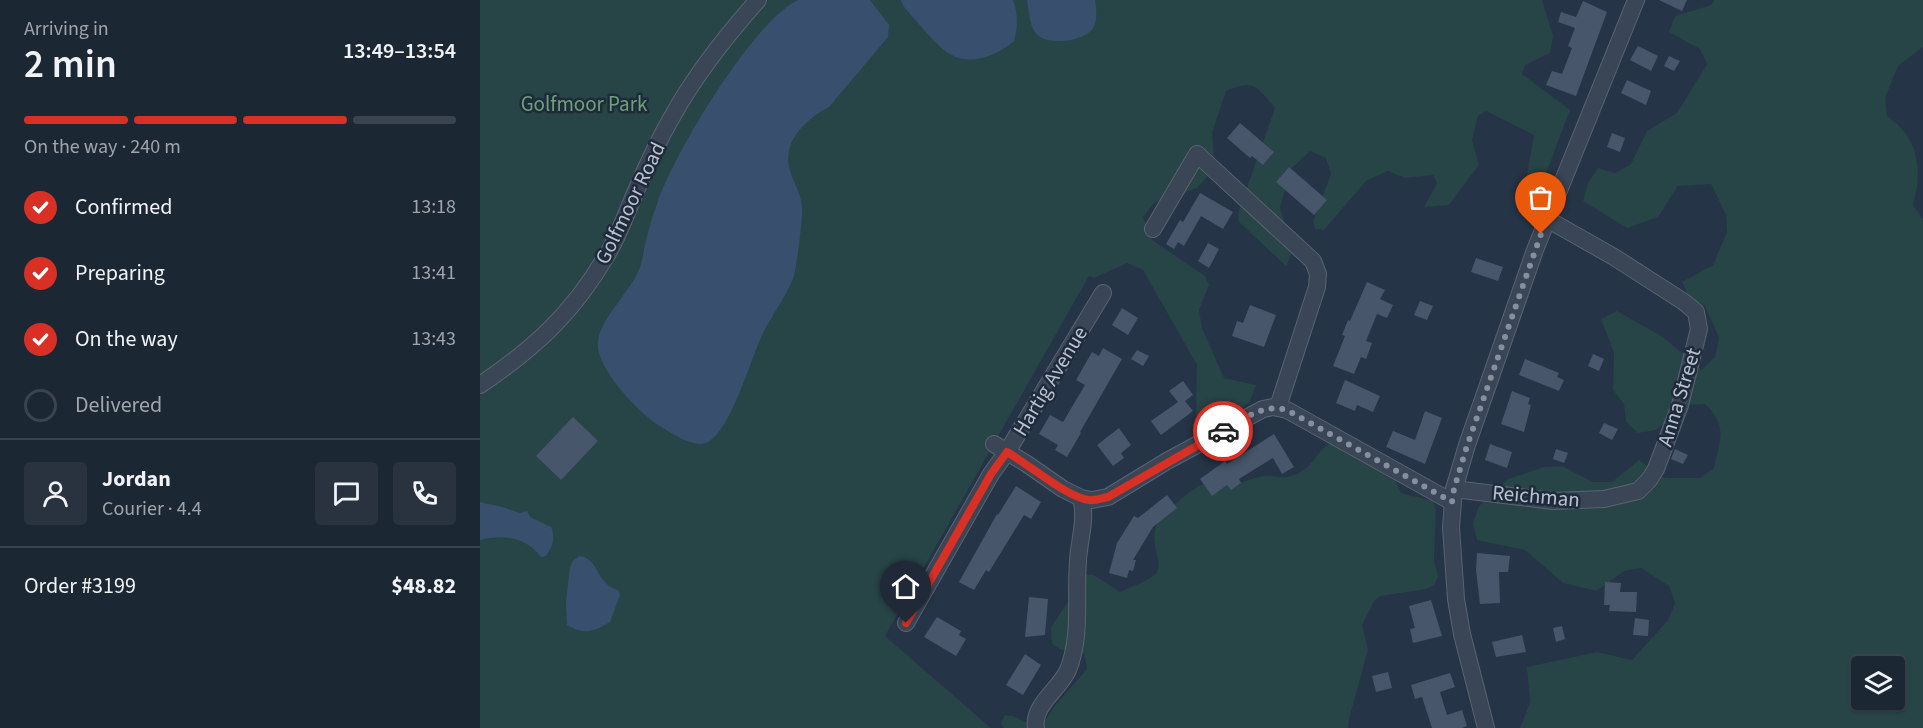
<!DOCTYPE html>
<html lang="en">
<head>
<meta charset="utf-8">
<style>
	:root { --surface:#1c2734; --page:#293340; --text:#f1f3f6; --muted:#a0a5ac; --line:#3a444f; --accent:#d93025 }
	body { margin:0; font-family:"Source Sans 3",sans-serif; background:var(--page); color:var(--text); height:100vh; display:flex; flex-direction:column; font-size:22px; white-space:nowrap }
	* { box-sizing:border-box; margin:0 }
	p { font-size:20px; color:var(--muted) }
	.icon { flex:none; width:33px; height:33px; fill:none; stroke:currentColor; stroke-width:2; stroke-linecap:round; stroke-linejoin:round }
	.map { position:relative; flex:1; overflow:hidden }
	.details { display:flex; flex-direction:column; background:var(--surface); width:480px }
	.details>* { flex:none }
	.fabs { position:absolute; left:1371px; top:656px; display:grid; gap:12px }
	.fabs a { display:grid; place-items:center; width:54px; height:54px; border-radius:6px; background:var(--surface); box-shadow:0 2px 4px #0004,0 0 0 2px var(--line); font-size:30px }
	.pin { position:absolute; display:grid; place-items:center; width:51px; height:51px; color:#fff; margin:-62px -26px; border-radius:50% 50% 50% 0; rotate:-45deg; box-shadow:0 0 6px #0007 }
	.pin .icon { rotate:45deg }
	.courier { position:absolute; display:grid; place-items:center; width:60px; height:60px; margin:-30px; border:4px solid #d93025; border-radius:50%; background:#fff; color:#222; box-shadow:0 2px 8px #0007 }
	.overview em { font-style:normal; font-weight:600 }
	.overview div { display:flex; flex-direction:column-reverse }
	.overview { display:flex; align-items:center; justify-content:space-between; height:102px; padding:0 24px }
	h1 { font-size:39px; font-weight:600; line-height:45px }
	.bar { display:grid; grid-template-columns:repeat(4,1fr); gap:9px 6px; align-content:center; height:72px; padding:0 24px }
	.bar i { height:8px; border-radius:4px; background:var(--line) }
	.bar .on { background:var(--accent) }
	.bar p { grid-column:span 4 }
	.line { display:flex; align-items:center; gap:15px; padding:0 24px; border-top:2px solid var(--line) }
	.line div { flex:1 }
	.round { display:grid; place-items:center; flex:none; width:63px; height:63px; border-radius:6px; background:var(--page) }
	ol { padding:0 24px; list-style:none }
	li { display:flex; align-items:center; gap:18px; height:66px }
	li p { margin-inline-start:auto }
	li .icon { padding:6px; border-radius:50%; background:var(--accent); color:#fff; stroke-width:4 }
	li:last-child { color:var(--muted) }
	li i { width:33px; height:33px; border:3px solid var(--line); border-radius:50% }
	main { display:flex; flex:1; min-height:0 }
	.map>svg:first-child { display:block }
	.green { fill:#274447; fill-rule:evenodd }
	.water { fill:#38506e }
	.building { fill:#47566a }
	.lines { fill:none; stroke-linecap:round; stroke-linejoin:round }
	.minor-casing { stroke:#596472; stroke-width:18 }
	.minor { stroke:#3a4655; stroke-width:16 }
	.done { stroke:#85909e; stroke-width:6; stroke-dasharray:0 10.8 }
	.route { stroke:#d93025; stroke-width:8 }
	.labels { text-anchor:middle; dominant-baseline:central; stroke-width:5; stroke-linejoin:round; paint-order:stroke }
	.park-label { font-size:21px; fill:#6da178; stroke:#1f2b3b }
	.street-label { font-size:21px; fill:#b8c1ce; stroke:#1f2b3b }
</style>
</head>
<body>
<main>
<section class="details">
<div class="overview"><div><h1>2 min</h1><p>Arriving in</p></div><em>13:49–13:54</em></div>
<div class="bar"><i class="on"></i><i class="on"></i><i class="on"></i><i></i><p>On the way · 240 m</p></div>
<ol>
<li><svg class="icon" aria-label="check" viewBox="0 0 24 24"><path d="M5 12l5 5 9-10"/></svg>Confirmed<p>13:18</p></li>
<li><svg class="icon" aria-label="check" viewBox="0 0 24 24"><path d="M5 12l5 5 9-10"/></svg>Preparing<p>13:41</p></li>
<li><svg class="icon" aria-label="check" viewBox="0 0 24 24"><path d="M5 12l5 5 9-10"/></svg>On the way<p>13:43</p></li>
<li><i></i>Delivered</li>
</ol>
<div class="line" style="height:108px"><a class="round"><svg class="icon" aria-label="person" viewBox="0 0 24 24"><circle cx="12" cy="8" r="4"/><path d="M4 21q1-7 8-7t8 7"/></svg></a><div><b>Jordan</b><p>Courier · 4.4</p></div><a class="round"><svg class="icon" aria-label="chat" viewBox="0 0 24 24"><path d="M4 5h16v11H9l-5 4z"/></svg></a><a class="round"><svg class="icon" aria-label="phone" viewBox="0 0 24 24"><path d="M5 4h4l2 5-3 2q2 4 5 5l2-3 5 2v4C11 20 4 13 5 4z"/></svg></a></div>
<div class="line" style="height:78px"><div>Order #3199</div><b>$48.82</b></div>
</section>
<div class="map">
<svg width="1443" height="728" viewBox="0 0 1443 728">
	<rect width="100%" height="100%" fill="#253446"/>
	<g class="green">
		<path d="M0 0H1062L1073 36 1070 53 1045 65 1042 74 1090 110 1061 187 1054 193 1046 181 1054 135 1006 111 998 116 992 140 999 165 969 205 944 207 957 183 953 175 925 178 908 171 886 181 844 230 835 229 833 221 851 174 846 158 830 151 811 169 800 208 813 251 806 266 759 222 758 213 795 108C776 86 775 79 746 91L732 133 735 168 717 188 674 203 663 217 672 240 725 276 729 285 719 310 722 328 744 378 776 385 770 401 750 419 716 417 717 365 663 270 647 263 614 278 609 276 405 636 511 728H0Z"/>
		<path d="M1234 0H1443V47L1418 66 1405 98 1407 116C1439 138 1443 169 1433 205L1443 219V728H1040L1050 702 1047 667 1117 652 1152 660 1188 620 1195 603 1189 586 1161 568 1144 571 1117 591 1083 583 1045 550 997 540 993 523 999 506 1028 479 1064 467 1082 466 1113 482H1132L1159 460 1184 478H1220L1234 468C1240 439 1248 426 1225 404L1207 405 1176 430 1158 433 1146 422 1144 404 1133 390 1134 353 1121 319 1137 311 1183 337 1222 370 1235 357 1239 338 1225 306 1210 298 1202 282 1233 265 1247 232 1246 215 1231 184 1198 186 1178 217 1147 228 1103 201 1108 183 1118 168 1135 173 1151 164 1167 131 1197 113 1227 64 1220 49 1189 32 1195 16 1231 5ZM1382 666H1414V699H1382Z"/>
		<path d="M856 441 914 477 921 493 953 501 956 510 954 560 958 577 954 585 946 589 901 596 894 601 882 625 888 650 869 719 868 728H523L521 723 525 715 533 716 556 727 564 723 573 708 607 669 604 653 582 650 572 644 571 627 606 575H614L640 592C650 587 664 583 673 576 689 564 662 539 682 517 691 508 713 486 725 484 736 483 747 485 757 483 766 482 775 477 784 476 799 475 802 481 819 473 835 465 839 445 856 441Z"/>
	</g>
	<g class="water">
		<path d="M318 0H390L409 25 408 37 349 107C333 115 312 132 309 151 304 173 322 188 322 209 323 219 316 271 313 279 305 298 292 315 283 333 270 360 252 428 228 442 214 449 191 433 180 426 160 414 114 367 118 341 121 318 148 294 158 272 162 264 163 254 165 245 168 231 172 217 177 204 193 155 273 21 318 0Z"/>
		<path d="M421 0H533C538 13 538 27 534 41 518 55 490 67 470 54 455 45 436 20 424 7Z"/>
		<path d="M547 0H615C616 8 618 20 613 28 605 42 564 47 555 32 549 24 549 9 547 0Z"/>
		<path d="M0 502 22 507 40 513 47 511 50 517 71 527C76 538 72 547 66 556L61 557C46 537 23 534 0 540Z"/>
		<path d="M99 556C116 558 115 573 126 583 129 587 135 589 139 591L140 595 130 622C114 632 104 635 87 625L86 602 90 567 93 561Z"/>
	</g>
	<g class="building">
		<polygon points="1179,0 1207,0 1202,11"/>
		<polygon points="1103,1 1127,12 1096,96 1066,85 1072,71 1082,74 1092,48 1088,46 1095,28 1078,22 1081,12 1096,17"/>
		<polygon points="1158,46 1178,56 1171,71 1150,60"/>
		<polygon points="1189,56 1200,61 1194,71 1184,66"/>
		<polygon points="1147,80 1171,91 1166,105 1141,93"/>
		<polygon points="760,123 794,152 783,165 772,156 770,158 747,138"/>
		<polygon points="1132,133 1145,138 1140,152 1127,147"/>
		<polygon points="809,167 847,200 834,215 796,182"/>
		<polygon points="720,193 753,212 743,229 721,216 704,246 698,242 694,249 686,244 700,220 703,222"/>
		<polygon points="728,243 739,249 729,268 718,261"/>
		<polygon points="996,258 1023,267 1018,281 991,272"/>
		<polygon points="887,282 905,290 900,299 913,305 907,318 897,314 886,341 892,343 886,359 881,357 874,374 853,366 865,336 862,335 868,320 870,321"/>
		<polygon points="940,301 953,306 947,320 934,315"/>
		<polygon points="770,305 796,315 784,347 752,336 757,321 763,323"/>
		<polygon points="642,308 658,318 648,335 632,325"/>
		<polygon points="623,348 642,359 600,432 601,433 587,457 575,450 578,445 559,434 570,415 583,422 605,385 596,380 612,352 619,356"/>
		<polygon points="657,350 669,356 663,366 651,359"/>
		<polygon points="1113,354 1124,359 1119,371 1108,366"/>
		<polygon points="1045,359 1079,373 1077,377 1084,380 1079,391 1039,375"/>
		<polygon points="865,380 900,396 893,412 877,405 875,411 856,403"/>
		<polygon points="703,381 713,395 705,401 713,411 681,435 671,421 698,402 689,391"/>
		<polygon points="1032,391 1050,398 1048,404 1051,405 1044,432 1021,424"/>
		<polygon points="945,411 962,418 945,464 906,447 913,431 935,440"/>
		<polygon points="93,417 118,441 81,480 56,456"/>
		<polygon points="1124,423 1138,429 1132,440 1119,433"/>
		<polygon points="639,428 651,445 641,453 644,458 633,466 617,445"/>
		<polygon points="794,434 814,467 802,474 793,458 759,479 761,483 751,490 747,485 732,496 720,479 745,461 747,464"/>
		<polygon points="1010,444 1032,452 1027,468 1005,460"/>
		<polygon points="1076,449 1088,453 1084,463 1073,459"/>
		<polygon points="1195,449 1208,455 1203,464 1191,459"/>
		<polygon points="536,486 561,502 551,519 544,515 509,572 506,570 494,590 479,582 517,514 518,515"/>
		<polygon points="687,495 697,508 673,527 653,560 656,560 653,571 649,570 647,578 629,573 637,543 654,516 658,518"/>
		<polygon points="997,553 1030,556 1028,572 1019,572 1020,603 1000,604 996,570"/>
		<polygon points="1125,582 1141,583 1140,592 1157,592 1156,612 1129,611 1130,605 1124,605"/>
		<polygon points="549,597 568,599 565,635 545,637"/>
		<polygon points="951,600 962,636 933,643 930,629 935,628 929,606"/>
		<polygon points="457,617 481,631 479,635 486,639 476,656 444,637"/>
		<polygon points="1155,618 1169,620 1168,636 1153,635"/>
		<polygon points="1082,626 1085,639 1076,642 1073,628"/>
		<polygon points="1042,635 1046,652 1016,657 1012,642"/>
		<polygon points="545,654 561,665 543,695 526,685"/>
		<polygon points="908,672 912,688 896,692 892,676"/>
		<polygon points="970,673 975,687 960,692 967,715 982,710 987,726 982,728 952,728 942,697 935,699 931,685"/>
	</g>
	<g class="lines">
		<g class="minor-casing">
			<g id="minor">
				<polyline points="673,229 717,154 833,261 838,274 837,287 798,407"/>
				<path d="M0 385C56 347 94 312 128 253 140 233 147 211 156 191 167 165 178 141 192 117 215 75 246 36 278 0"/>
				<polyline points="514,444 547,464 583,489 601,498 612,500 628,497 687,461 783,409 793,407 807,410 972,502"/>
				<polyline points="974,489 1073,501 1124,499 1158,491 1169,480 1176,469 1200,405 1219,329 1216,312 1204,302 1134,257 1067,219"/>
				<polyline points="426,623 511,474 527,452 623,293"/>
				<path d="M556 728C552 705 579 690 588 670 602 635 595 598 598 561 599 539 607 520 601 498"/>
				<polyline points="1006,728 982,634 976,599 971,527 974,489 987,445 1055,250 1156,0"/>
			</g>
		</g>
		<use href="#minor" class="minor"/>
	</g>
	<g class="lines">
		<path class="done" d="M743 431C764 419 783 403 807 410L972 502 974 489 987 446 1061 234"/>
		<path class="route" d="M426 623 511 474 527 452C548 464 588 498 609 500 615 501 622 498 628 497L743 431"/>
	</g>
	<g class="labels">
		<g class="park-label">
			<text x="104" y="104">Golfmoor Park</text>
		</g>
		<g class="street-label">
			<text transform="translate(150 203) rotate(-64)">Golfmoor Road</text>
			<text transform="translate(570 381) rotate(-59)">Hartig Avenue</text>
			<text transform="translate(1199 397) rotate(-73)">Anna Street</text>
			<text transform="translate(1056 496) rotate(5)">Reichman</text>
		</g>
	</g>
</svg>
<div class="fabs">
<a><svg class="icon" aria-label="layers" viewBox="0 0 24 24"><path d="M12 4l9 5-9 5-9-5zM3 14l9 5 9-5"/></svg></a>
</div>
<div class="pin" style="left:1061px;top:234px;background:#ea580c"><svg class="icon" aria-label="bag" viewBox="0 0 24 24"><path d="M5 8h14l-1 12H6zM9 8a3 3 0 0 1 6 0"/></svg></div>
<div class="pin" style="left:426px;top:623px;background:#1f2937"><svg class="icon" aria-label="home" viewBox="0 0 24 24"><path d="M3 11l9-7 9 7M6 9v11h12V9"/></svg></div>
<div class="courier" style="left:743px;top:431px"><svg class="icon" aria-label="car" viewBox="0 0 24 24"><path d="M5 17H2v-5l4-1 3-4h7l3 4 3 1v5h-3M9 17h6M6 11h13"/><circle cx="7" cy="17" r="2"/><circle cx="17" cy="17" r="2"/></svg></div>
</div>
</main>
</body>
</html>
